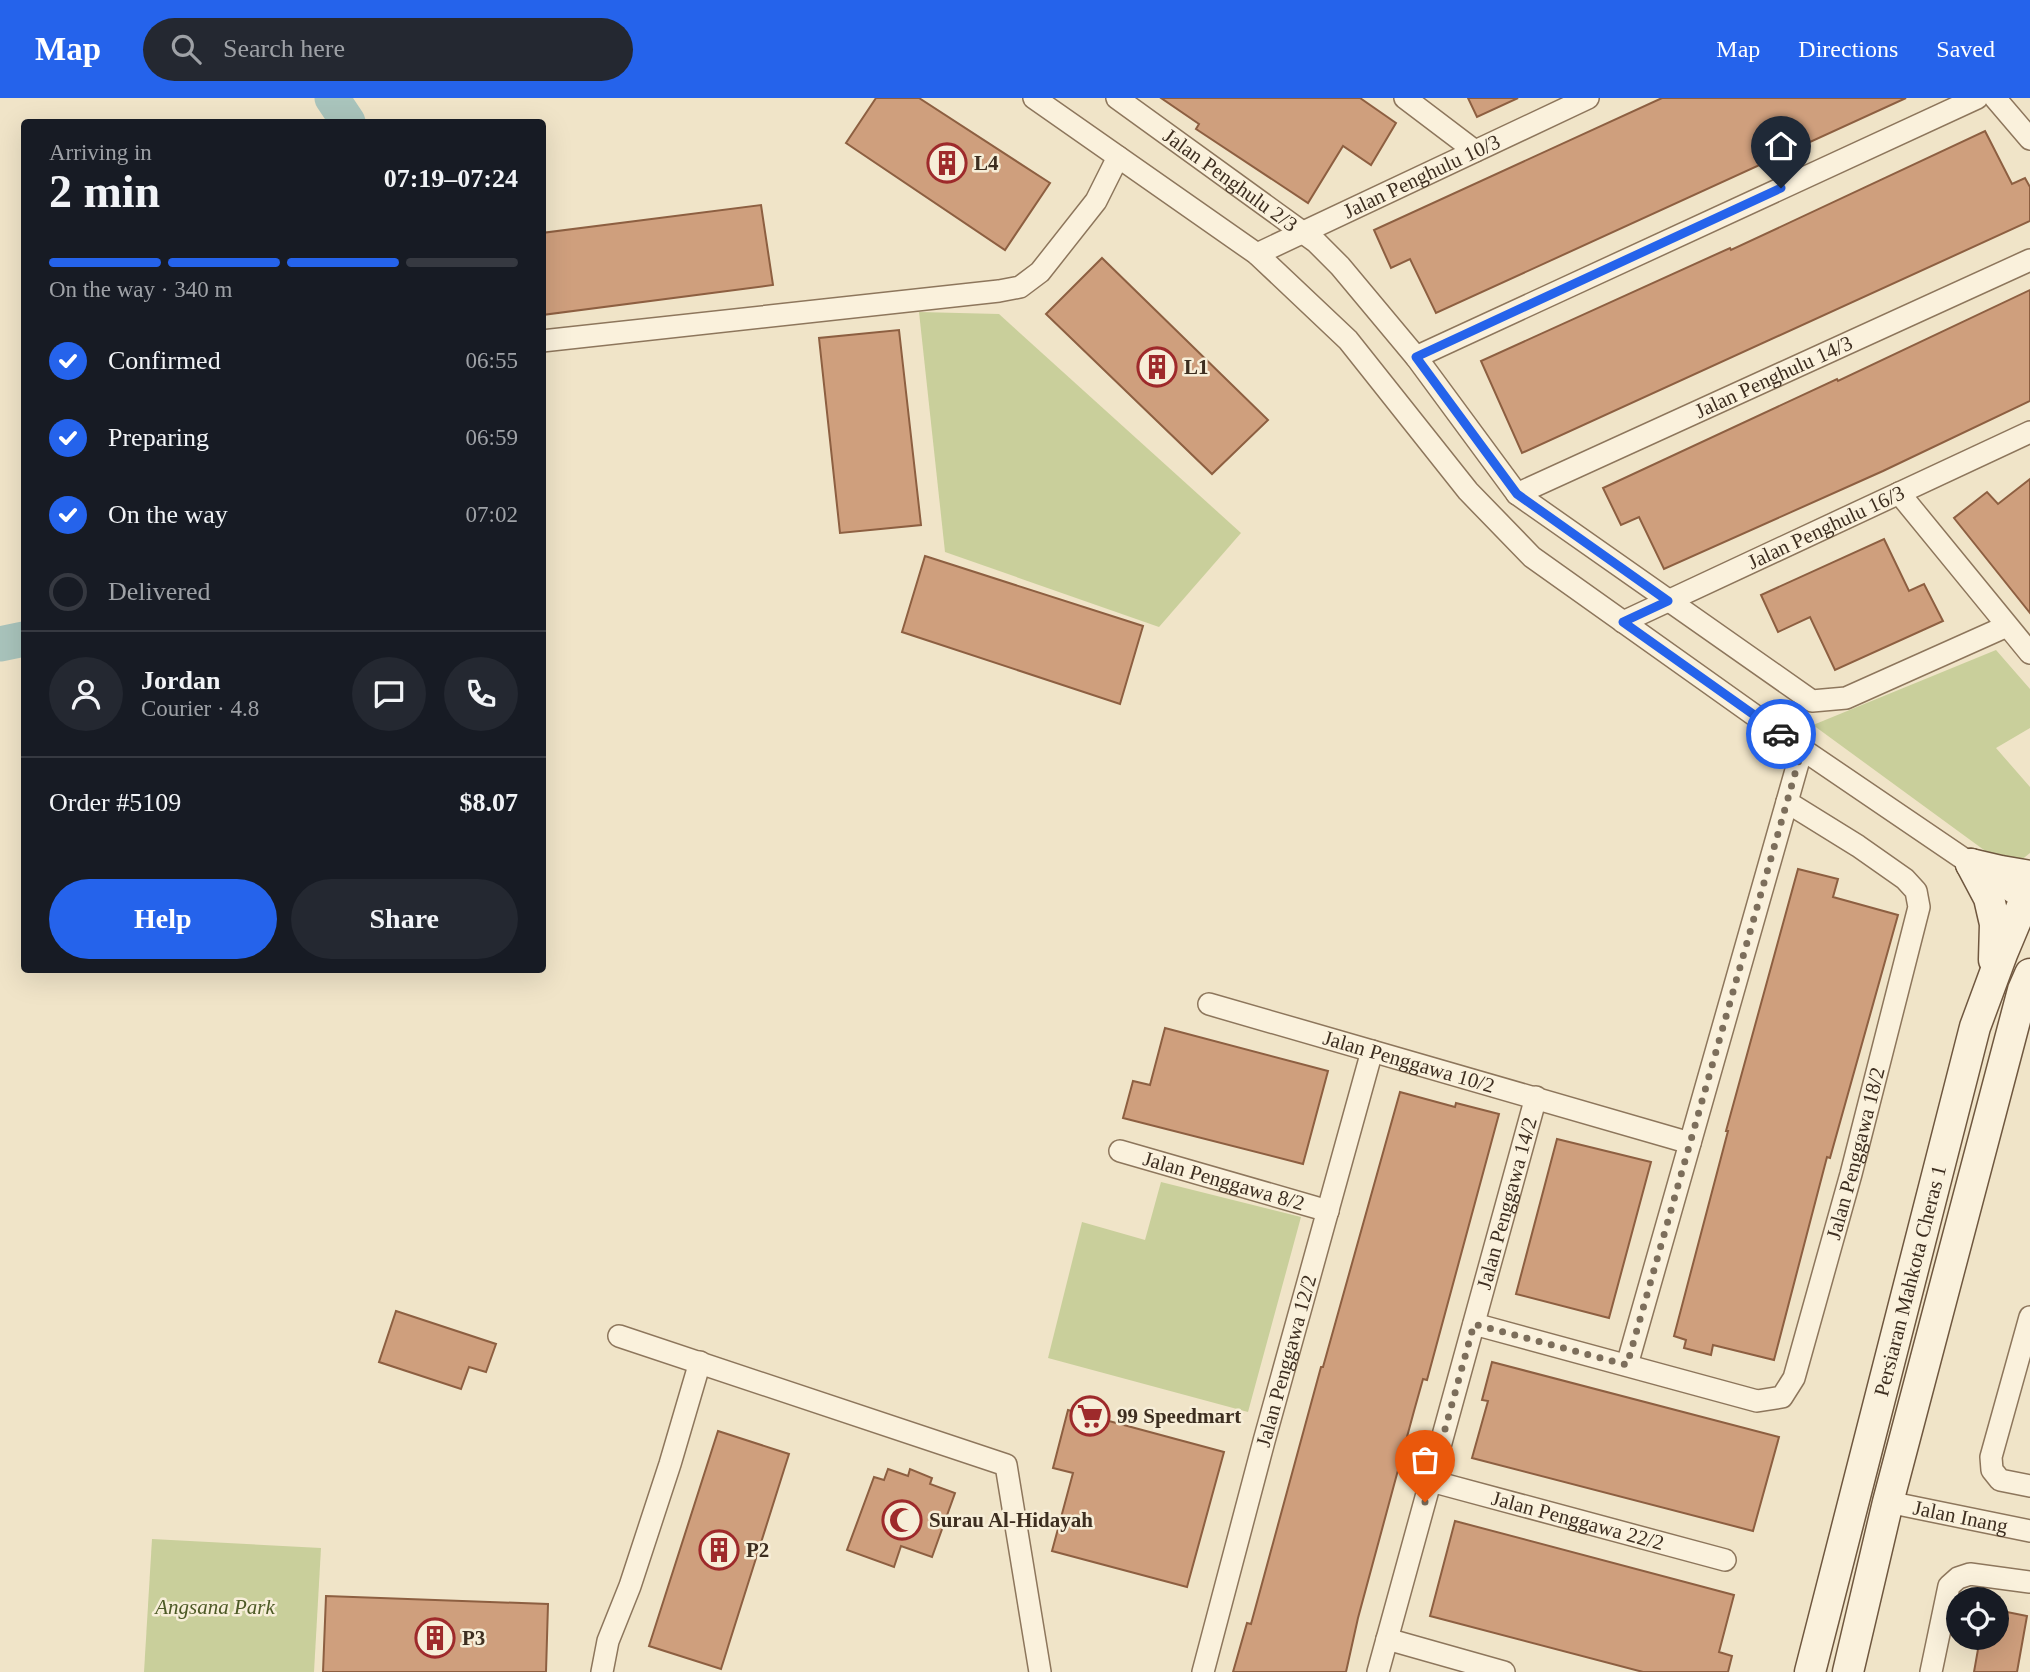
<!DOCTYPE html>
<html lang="en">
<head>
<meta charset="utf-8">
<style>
	:root { --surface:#171b24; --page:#242831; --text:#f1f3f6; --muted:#9ea1a6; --line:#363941; --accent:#2563eb }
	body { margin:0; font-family:Georgia,serif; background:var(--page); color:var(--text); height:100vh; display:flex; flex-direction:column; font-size:26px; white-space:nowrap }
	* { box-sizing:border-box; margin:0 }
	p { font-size:23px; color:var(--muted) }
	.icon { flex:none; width:38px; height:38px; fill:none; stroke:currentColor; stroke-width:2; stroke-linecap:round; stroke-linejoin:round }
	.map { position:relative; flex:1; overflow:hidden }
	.side { position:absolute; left:21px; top:21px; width:525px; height:854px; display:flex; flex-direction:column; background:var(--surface); border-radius:7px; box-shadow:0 7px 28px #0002 }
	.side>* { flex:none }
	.controls { position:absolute; left:1946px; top:1489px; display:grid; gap:14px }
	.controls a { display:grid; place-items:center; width:63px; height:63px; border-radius:50%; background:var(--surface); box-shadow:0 7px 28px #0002; font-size:35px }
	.pin { position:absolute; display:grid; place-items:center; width:60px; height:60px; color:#fff; margin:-72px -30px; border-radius:50% 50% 50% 0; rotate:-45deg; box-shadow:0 0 7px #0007 }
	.pin .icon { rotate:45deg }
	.courier { position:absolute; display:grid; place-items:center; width:70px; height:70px; margin:-35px; border:5px solid #2563eb; border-radius:50%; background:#fff; color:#222; box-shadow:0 2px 9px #0007 }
	.summary em { font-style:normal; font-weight:600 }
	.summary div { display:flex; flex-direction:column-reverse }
	.summary { display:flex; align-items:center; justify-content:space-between; height:119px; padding:0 28px }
	h1 { font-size:46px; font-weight:600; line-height:52px }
	.bar { display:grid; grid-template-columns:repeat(4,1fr); gap:10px 7px; align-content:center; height:84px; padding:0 28px }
	.bar i { height:9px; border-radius:5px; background:var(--line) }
	.bar .current { background:var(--accent) }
	.bar p { grid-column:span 4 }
	.line { display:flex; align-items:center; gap:18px; padding:0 28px; border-top:2px solid var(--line) }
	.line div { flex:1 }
	.round { display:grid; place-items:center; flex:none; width:74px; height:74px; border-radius:37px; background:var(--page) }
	ol { padding:0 28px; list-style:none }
	li { display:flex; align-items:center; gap:21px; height:77px }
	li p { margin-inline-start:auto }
	li .icon { padding:7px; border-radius:50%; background:var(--accent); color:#fff; stroke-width:4 }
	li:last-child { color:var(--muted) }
	li i { width:38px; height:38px; border:4px solid var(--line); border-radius:50% }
	.primary-button { display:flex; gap:14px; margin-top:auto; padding:14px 28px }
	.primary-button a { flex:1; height:80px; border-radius:42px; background:var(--accent); color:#fff; font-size:28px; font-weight:600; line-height:80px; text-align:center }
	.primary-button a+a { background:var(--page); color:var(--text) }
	header { display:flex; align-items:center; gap:42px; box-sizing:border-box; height:98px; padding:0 35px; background:var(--accent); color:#fff }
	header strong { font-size:33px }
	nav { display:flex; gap:38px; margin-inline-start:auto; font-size:24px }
	.search { width:490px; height:63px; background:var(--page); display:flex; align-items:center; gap:18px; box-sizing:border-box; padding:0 24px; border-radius:38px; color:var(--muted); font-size:26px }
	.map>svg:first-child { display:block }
	.green { fill:#c9cf9b }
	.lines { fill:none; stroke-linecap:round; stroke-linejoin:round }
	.river { stroke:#a9c4bc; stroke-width:35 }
	.building { fill:#cf9f7d; stroke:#8d5f41; stroke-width:2 }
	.street-casing { stroke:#8d765c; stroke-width:24 }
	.secondary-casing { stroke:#6f573f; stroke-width:33 }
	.street { stroke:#faf1dc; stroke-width:21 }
	.secondary { stroke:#faf1dc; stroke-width:30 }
	.done { stroke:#7c6e5b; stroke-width:7; stroke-dasharray:0 12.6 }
	.route { stroke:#2563eb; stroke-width:9 }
	.labels { text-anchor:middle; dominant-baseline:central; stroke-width:5; stroke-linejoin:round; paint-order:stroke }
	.poi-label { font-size:21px; font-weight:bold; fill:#3d2e20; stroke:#f7eed8; text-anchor:start }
	.street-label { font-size:21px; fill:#3d2e20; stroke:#f7eed8 }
	.park-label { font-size:21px; font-style:italic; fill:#4d5a26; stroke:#f7eed8 }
</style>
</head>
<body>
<header>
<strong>Map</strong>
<div class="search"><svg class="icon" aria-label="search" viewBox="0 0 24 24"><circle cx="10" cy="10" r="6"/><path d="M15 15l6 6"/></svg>Search here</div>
<nav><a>Map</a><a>Directions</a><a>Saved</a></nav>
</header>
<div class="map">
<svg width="2030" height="1574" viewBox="0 0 2030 1574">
	<rect width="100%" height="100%" fill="#f0e4c8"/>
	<g class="green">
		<polygon points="919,214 999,216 1241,435 1159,529 945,454"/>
		<polygon points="1996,552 2030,591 2030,630 1996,650 2030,689 2030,755 2010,771 1813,627"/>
		<polygon points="1161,1084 1301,1119 1248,1314 1048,1260 1082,1124 1145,1142"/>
		<polygon points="152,1441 321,1450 314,1574 144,1574"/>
	</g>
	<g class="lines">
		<g class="river">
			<polyline points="332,0 348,24"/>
			<polyline points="0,546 24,541"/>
		</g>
	</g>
	<g class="building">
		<polygon points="876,0 919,0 1050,85 1005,152 846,45"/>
		<polygon points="1161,0 1360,0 1396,25 1371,67 1343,48 1308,105 1196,31 1199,26"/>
		<polygon points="1468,0 1518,0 1477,19"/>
		<polygon points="1662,0 1906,0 1436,215 1410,161 1391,170 1374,132"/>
		<polygon points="1985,33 2012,86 2025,80 2030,89 2030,123 1522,355 1481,263 1730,150 1731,152"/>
		<polygon points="761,107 773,187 542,217 542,135"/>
		<polygon points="1102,160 1268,322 1212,376 1046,216"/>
		<polygon points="2030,192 2030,303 1883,373 1664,471 1639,419 1621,427 1603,390 1837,281 1838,283"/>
		<polygon points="899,232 921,427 840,435 819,240"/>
		<polygon points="2030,381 2030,515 1954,420 1987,394 1998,406"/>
		<polygon points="1884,441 1909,493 1924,486 1943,523 1835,572 1810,519 1778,534 1761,497"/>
		<polygon points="925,458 1143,528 1120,606 902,534"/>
		<polygon points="1798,771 1838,781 1833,799 1898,817 1830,1060 1827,1059 1774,1262 1713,1247 1711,1257 1684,1250 1686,1242 1674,1238 1728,1033 1726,1033"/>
		<polygon points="1165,930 1328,973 1303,1066 1123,1020 1133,983 1150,987"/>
		<polygon points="1400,994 1455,1009 1456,1005 1499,1016 1427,1282 1423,1281 1414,1313 1358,1520 1346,1574 1233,1574 1247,1525 1251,1526 1321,1269 1323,1269"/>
		<polygon points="1557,1041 1651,1064 1609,1220 1516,1196"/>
		<polygon points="396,1213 496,1246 486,1274 469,1269 461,1291 379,1264"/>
		<polygon points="1492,1264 1779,1339 1753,1433 1472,1360 1488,1303 1482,1302"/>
		<polygon points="1068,1312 1224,1354 1187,1489 1052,1453 1073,1375 1053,1370"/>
		<polygon points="718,1333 789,1356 721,1571 649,1548"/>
		<polygon points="888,1371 908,1378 910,1371 932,1380 930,1386 955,1395 932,1459 901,1448 894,1469 847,1452 874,1379 884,1382"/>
		<polygon points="1455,1423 1734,1497 1719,1554 1732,1558 1728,1574 1643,1574 1430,1518"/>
		<polygon points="326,1498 548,1506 546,1574 323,1574"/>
		<polygon points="1997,1512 2027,1518 2017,1574 1974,1574 1980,1540 1997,1540"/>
	</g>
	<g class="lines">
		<g class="street-casing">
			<g id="street">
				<polyline points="1034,0 1257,156 1348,242 1468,393 1532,459 1802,651 2030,806"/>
				<path id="s1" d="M1117 0 1316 144 1340 168 1416 259 1517 396 1812 603 1846 600 2007 528"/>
				<polyline points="1405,0 1475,53"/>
				<polyline points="1995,0 2030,41"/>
				<path id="s2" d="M1257 156 1588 0"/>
				<polyline points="542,243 999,193 1020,189 1040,174 1096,103 1118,59"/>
				<polyline points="1416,259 1977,0"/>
				<polyline points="1899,395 2030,555"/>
				<path id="s3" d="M1517 396 2030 162"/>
				<path id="s4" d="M1623 524 2030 334"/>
				<path id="s5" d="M1209 906 1690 1045"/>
				<path id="s6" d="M1120 1053 1328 1113"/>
				<polyline points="2030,1219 1991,1359 1992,1372 2000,1382 2030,1388"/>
				<path id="s7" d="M1474 1226 1757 1303 1782 1299 1794 1280 1851 1076 1919 809 1916 793 1905 781 1858 748 1787 704"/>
				<polyline points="619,1238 1006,1367 1040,1574"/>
				<polyline points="1627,1267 1802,651"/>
				<path id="s8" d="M1431 1383 1725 1462"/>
				<path id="s9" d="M1888 1404 2030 1433"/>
				<polyline points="1387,1541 1504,1574"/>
				<polyline points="602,1574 608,1543 630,1488 670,1366 700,1264"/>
				<path id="s10" d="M1203 1574 1264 1343 1372 953"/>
				<path id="s11" d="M1378 1574 1536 999"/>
				<polyline points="1931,1574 1949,1488 1958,1480 1970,1476 2030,1484"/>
			</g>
		</g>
		<g class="secondary-casing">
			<g id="secondary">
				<polyline points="1971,766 1989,800 1995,826 1994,862"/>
				<polyline points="1971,766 2001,773 2030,778"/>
				<path id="s12" d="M1810 1574 1975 929 2002 856 2025 801 2030 797"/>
				<polyline points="1848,1574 1888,1404 2023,892 2030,876"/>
			</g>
		</g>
		<use href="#street" class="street"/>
		<use href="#secondary" class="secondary"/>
	</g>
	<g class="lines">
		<polyline class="done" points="1425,1404 1474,1226 1627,1267 1802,651 1781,636"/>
		<polyline class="route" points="1781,636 1623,524 1668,503 1517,396 1416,259 1781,90"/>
	</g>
	<defs>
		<g id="building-ring" transform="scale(2.0125)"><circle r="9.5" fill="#f7eed8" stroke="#9e2a2b" stroke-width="1.5"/><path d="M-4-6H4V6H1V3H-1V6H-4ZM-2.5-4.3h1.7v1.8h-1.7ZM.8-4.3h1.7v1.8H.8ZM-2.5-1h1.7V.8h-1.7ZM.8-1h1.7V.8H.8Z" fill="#9e2a2b"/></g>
		<g id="supermarket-ring" transform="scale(2.0125)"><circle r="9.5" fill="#f7eed8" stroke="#9e2a2b" stroke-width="1.5"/><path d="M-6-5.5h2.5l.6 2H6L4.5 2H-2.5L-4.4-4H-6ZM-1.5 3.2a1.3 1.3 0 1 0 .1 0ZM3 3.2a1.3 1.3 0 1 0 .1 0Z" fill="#9e2a2b"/></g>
		<g id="mosque-ring" transform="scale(2.0125)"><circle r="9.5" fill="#f7eed8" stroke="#9e2a2b" stroke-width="1.5"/><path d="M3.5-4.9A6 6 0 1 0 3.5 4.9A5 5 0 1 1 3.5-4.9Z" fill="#9e2a2b"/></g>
	</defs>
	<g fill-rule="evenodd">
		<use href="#building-ring" x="947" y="65"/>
		<use href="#building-ring" x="1157" y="269"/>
		<use href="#supermarket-ring" x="1090" y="1318"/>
		<use href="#mosque-ring" x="902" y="1422"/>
		<use href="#building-ring" x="719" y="1452"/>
		<use href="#building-ring" x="435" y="1540"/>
	</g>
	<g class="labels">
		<g class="poi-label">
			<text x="974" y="65">L4</text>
			<text x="1184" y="269">L1</text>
			<text x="1117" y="1318">99 Speedmart</text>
			<text x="929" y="1422">Surau Al-Hidayah</text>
			<text x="746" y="1452">P2</text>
			<text x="462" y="1540">P3</text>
		</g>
		<g class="street-label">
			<text stroke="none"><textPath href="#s2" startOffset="182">Jalan Penghulu 10/3</textPath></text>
			<text stroke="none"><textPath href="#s1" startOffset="140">Jalan Penghulu 2/3</textPath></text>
			<text stroke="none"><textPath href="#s3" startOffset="282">Jalan Penghulu 14/3</textPath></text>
			<text stroke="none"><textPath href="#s4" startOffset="224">Jalan Penghulu 16/3</textPath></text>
			<text stroke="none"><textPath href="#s5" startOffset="208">Jalan Penggawa 10/2</textPath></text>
			<text stroke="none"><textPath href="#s7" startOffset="574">Jalan Penggawa 18/2</textPath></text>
			<text stroke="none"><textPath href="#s6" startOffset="108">Jalan Penggawa 8/2</textPath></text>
			<text stroke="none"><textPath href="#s11" startOffset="486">Jalan Penggawa 14/2</textPath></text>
			<text stroke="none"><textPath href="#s12" startOffset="404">Persiaran Mahkota Cheras 1</textPath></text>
			<text stroke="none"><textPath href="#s10" startOffset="322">Jalan Penggawa 12/2</textPath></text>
			<text stroke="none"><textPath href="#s9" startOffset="74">Jalan Inang</textPath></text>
			<text stroke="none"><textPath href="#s8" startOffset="152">Jalan Penggawa 22/2</textPath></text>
		</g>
		<g class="park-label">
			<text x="215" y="1509">Angsana Park</text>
		</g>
	</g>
</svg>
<div class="controls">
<a><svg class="icon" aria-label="locate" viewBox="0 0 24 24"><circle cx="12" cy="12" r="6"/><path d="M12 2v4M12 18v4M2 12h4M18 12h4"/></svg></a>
</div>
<div class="pin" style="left:1425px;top:1404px;background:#ea580c"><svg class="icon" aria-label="bag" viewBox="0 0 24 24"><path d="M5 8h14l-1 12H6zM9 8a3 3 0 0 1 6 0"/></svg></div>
<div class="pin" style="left:1781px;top:90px;background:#1f2937"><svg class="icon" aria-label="home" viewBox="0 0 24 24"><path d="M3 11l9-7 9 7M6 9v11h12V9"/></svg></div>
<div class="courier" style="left:1781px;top:636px"><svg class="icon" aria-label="car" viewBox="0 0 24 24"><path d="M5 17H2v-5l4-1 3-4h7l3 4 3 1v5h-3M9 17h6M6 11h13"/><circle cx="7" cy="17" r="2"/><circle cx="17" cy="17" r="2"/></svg></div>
<section class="side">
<div class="summary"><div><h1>2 min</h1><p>Arriving in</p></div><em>07:19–07:24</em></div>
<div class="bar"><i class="current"></i><i class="current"></i><i class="current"></i><i></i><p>On the way · 340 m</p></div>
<ol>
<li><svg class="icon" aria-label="check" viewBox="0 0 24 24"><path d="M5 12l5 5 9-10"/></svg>Confirmed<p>06:55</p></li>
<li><svg class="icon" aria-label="check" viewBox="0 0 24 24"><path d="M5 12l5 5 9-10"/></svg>Preparing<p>06:59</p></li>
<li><svg class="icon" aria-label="check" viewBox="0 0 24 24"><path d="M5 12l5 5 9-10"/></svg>On the way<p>07:02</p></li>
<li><i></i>Delivered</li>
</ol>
<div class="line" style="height:126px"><a class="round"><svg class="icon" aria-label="person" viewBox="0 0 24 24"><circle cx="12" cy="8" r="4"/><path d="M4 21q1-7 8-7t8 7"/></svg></a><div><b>Jordan</b><p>Courier · 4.8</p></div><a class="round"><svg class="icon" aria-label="chat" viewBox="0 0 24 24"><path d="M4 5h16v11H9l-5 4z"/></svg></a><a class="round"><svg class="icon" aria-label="phone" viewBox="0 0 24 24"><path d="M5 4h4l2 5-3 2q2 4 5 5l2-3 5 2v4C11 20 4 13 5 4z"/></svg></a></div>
<div class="line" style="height:91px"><div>Order #5109</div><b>$8.07</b></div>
<div class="primary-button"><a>Help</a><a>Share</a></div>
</section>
</div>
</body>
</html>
